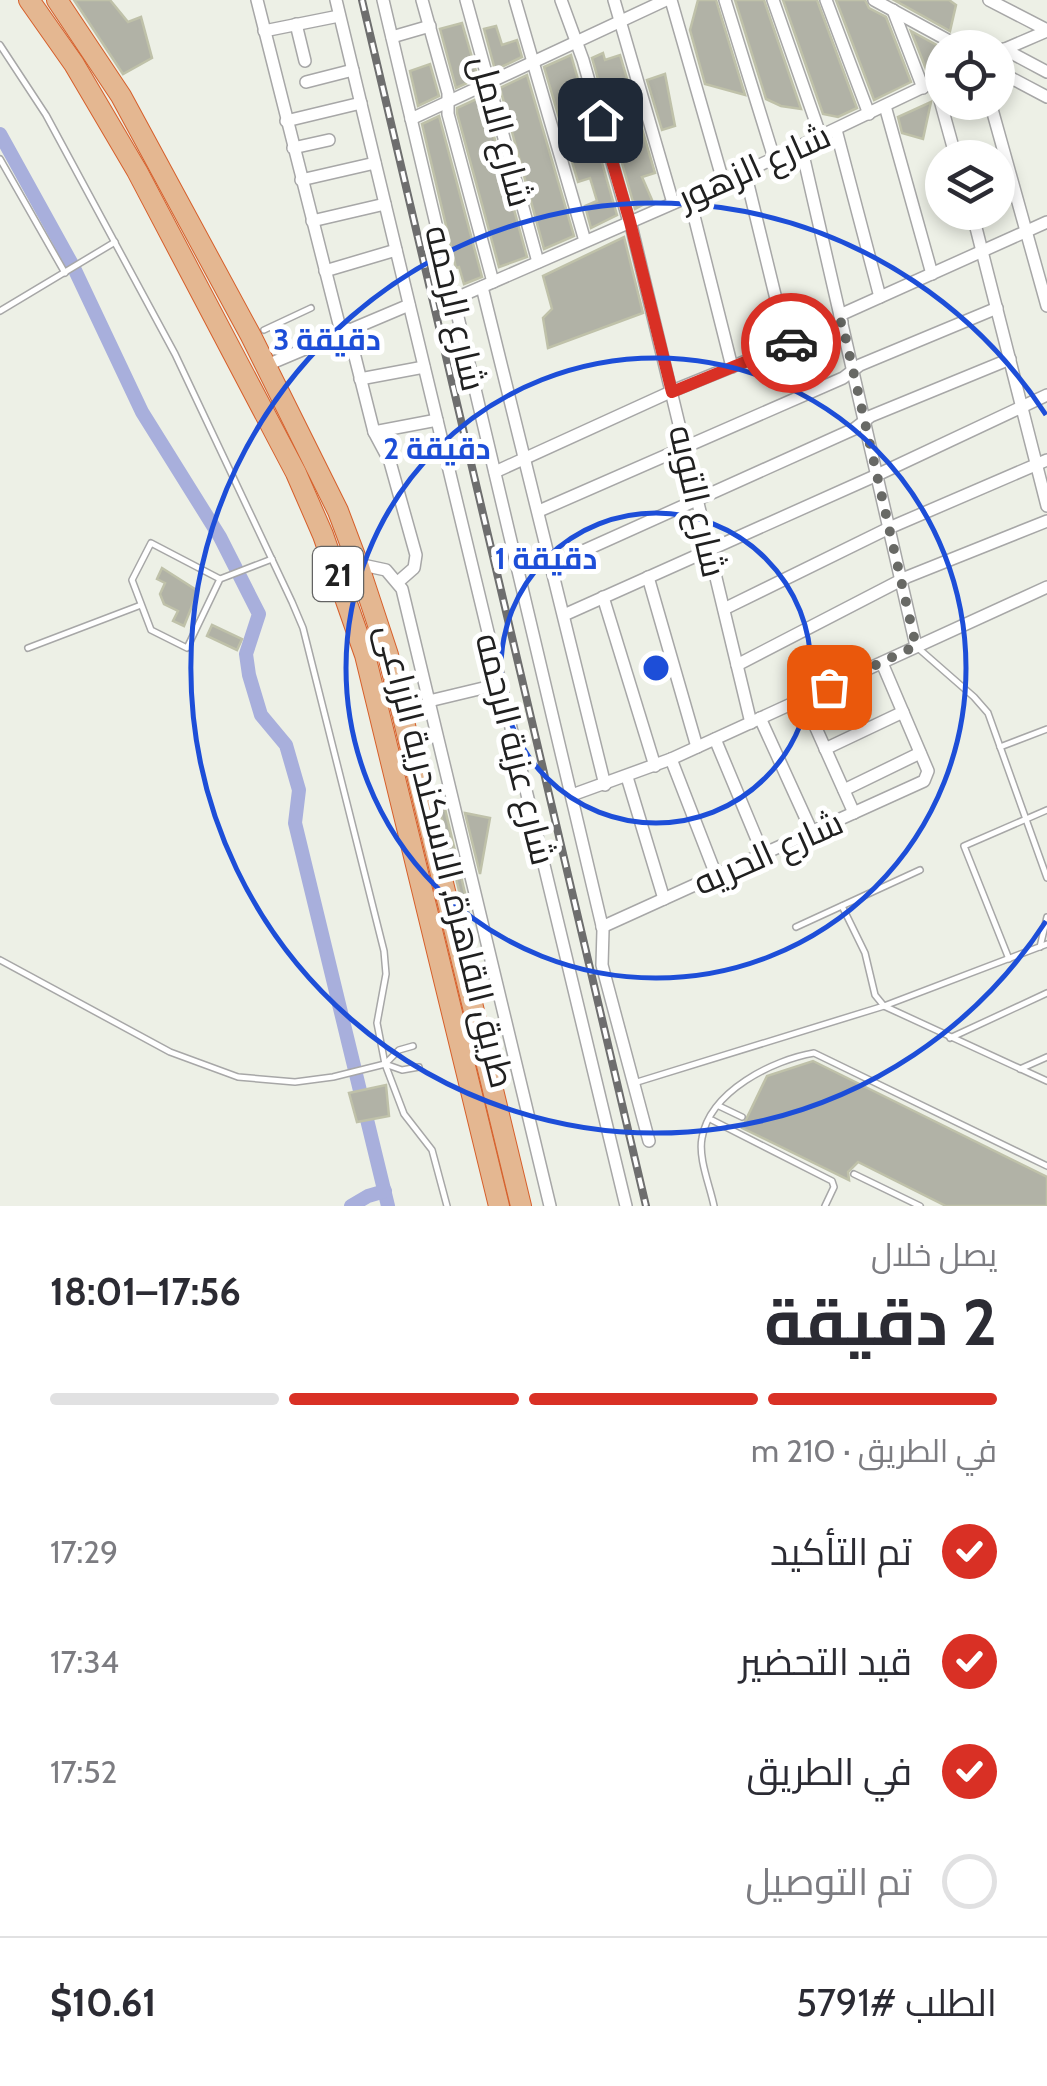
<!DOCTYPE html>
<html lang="ar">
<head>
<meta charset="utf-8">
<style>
	:root { --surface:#fff; --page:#f7f7f7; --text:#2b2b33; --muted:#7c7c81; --line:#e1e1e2; --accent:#d93025 }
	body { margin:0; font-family:Cabin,Cairo,sans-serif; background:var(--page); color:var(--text); direction:rtl; height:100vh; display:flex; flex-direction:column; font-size:38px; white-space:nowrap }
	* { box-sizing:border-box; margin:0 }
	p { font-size:32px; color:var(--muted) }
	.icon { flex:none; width:55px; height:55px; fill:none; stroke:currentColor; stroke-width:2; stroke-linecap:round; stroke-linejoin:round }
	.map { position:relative; height:1206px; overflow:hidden; direction:ltr }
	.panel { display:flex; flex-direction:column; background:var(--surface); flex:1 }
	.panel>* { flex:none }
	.buttons { position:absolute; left:925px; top:30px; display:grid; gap:20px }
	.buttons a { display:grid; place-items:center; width:90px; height:90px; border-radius:50%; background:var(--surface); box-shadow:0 5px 15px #0003; font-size:50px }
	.pin { position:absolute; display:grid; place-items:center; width:85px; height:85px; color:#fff; margin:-42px; border-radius:20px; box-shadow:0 5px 15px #0006 }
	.courier { position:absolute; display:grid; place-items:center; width:100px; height:100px; margin:-50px; border:8px solid #d93025; border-radius:50%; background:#fff; color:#222; box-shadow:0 2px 12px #0007 }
	.head em { font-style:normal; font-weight:700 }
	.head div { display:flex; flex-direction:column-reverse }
	.head { display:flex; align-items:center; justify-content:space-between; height:170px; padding:0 50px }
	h1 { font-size:65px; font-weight:700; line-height:75px }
	.bar { display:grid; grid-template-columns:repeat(4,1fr); gap:15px 10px; align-content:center; height:120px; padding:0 50px }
	.bar i { height:12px; border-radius:8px; background:var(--line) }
	.bar .selected { background:var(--accent) }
	.bar p { grid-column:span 4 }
	.line { display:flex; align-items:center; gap:25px; padding:0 50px; border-top:2px solid var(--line) }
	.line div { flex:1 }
	ol { padding:0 50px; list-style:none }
	li { display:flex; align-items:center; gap:30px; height:110px }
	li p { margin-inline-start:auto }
	li .icon { padding:10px; border-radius:50%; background:var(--accent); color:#fff; stroke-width:4 }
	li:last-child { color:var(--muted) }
	li i { width:55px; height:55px; border:5px solid var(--line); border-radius:50% }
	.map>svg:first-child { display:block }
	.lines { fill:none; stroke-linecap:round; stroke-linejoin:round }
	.canal { stroke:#a8afdc; stroke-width:14 }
	.building { fill:#b1b2a6; stroke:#bfc1a9; stroke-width:2.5 }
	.lane-casing { stroke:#a7a7a7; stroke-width:8 }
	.street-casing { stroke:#a7a7a7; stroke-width:14 }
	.highway-casing { stroke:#d65f2b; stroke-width:22 }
	.lane { stroke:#fff; stroke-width:5 }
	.street { stroke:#fff; stroke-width:11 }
	.highway { stroke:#e4b791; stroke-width:20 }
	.rail-casing { stroke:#6e6e6e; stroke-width:8 }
	.rail { stroke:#fff; stroke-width:4; stroke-dasharray:11; stroke-linecap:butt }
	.done { stroke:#686965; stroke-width:10; stroke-dasharray:0 18 }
	.route { stroke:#d93025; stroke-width:12 }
	.ring { fill:none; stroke:#1d4ed8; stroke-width:5 }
	.labels { text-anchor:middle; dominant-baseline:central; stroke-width:10; stroke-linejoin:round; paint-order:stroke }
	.shield { fill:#fff; stroke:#636363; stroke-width:2.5 }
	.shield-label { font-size:32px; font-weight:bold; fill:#202020 }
	.street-label { font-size:35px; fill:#202020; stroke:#fff }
	.centre { fill:#1d4ed8; stroke:#fff; stroke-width:5 }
	.ring-label { font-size:30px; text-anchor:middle; font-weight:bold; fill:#1d4ed8; stroke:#fff; stroke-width:10; stroke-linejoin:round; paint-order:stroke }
</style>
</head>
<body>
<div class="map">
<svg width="1047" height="1206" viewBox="0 0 1047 1206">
	<rect width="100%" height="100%" fill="#edf0e6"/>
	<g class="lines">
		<g class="canal">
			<polyline points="0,134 73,266 142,412 220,537 259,614 246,654 249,675 261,715 286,745 299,790 295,823 388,1206"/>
			<polyline points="351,1206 368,1196 385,1191"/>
		</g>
	</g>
	<g class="building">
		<polygon points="74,0 110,0 128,22 141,17 152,58 123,74"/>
		<polygon points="698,0 716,0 745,95 705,84 690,30"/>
		<polygon points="735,0 764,0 801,109 781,106 766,99"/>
		<polygon points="783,0 817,0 857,108 838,117 823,114"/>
		<polygon points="836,0 865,0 869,8 886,17 911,82 874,100"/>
		<polygon points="894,0 949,0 956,5 950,31"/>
		<polygon points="462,23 478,78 456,88 440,29"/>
		<polygon points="496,26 502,45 517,40 522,57 495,70 484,29"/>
		<polygon points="911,31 942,48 940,69 928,74"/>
		<polygon points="603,53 605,60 620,55 655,173 642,177 652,200 635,209 592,58"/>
		<polygon points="571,55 617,215 591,228 585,206 597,201 590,178 578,182 544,67"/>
		<polygon points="430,64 439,96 418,106 410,71"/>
		<polygon points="665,74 675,126 662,130 647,80"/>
		<polygon points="527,75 574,236 544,249 500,88"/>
		<polygon points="483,96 527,257 499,267 457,113 457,108"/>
		<polygon points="931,102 923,139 902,133 898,117"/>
		<polygon points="439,116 482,277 464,284 459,267 456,268 422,124"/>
		<polygon points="624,237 643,313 548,348 543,318 552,309 543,276"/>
		<polygon points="162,568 198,591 184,626 173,621 178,611 164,604 160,594 165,583 157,579"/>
		<polygon points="212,625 242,639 237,650 207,636"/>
		<polygon points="439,807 445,809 469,910 466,920"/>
		<polygon points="465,813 490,818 480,874"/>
		<polygon points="813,1061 1047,1177 1047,1206 946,1206 858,1162 848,1172 849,1180 742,1128 767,1076"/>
		<polygon points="386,1085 389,1116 357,1122 349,1093"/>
	</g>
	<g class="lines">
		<g class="lane-casing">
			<g id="lane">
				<polyline points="0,45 46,115 175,354 292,602 303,628 384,951 386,974 377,1023 385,1064 404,1114 432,1150 447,1206"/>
				<polyline points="0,159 65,273"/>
				<polyline points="0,311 115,242"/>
				<polyline points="264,330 311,308"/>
				<polyline points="220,579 151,543 132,580 151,630 187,648 220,579 272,559"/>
				<polyline points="28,648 141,605"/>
				<polyline points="918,648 974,697 988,713 1047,878"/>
				<polyline points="1000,747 1047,729"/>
				<polyline points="842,906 865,953 875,995 884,1006 1047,1081"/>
				<polyline points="796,927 920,870"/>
				<polyline points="1040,947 1047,917"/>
				<polyline points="1009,959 964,846 1047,810"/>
				<polyline points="0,960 170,1052 238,1077 295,1082 333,1077 385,1064 399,1050 413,1046"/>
				<polyline points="950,1038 1047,993"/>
				<polyline points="385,1064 402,1070 419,1067"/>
				<polyline points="1020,1069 1047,1057"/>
				<polyline points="634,1083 884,1006 1047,944"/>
				<polyline points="719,1106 742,1117"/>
				<polyline points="712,1120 832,1181 834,1187 825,1206"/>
				<polyline points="854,1174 920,1206"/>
				<path d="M714 1206C710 1186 698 1158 702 1138 710 1091 773 1060 814 1053L1047 1166"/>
			</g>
		</g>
		<g class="street-casing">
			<g id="street">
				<polyline points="257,0 341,332"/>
				<polyline points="336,0 626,1206"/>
				<polyline points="383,0 603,930 602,965 649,1141"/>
				<polyline points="422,0 448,93 448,114 493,282"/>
				<polyline points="466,0 538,262"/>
				<polyline points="515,0 585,241"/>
				<polyline points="561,0 583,60 629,222"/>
				<polyline points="614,0 673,203"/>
				<polyline points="671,0 723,181"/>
				<polyline points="725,0 774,158"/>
				<polyline points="773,0 821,137"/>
				<polyline points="826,0 869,114"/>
				<polyline points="874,0 962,48"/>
				<polyline points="989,0 1047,30"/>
				<polyline points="893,10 923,88"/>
				<polyline points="296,24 305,61"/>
				<polyline points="264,31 339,16"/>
				<polyline points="392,37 430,26"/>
				<polyline points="1004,49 1047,72"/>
				<polyline points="998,52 1047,31"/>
				<polyline points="998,71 1047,97"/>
				<polyline points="306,82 353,70"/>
				<polyline points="935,82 956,158"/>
				<polyline points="990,102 1047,306"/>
				<polyline points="885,106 932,274"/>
				<polyline points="411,119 666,0"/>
				<polyline points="286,121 361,103"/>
				<polyline points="836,130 880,297"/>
				<polyline points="801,146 916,646"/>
				<polyline points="293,148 329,140"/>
				<polyline points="745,172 787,344"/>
				<polyline points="301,180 375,163"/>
				<polyline points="689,196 732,367"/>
				<polyline points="972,212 1047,506"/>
				<polyline points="312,221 385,204"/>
				<polyline points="630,221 751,723"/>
				<polyline points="325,271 396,250"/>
				<polyline points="482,287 605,785"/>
				<polyline points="454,299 745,172 942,78"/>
				<polyline points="840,315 1047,222"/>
				<polyline points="348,329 374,432 390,462 416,555 414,568 398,582"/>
				<polyline points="267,365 409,305"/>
				<polyline points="360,379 424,367"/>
				<polyline points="374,432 437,420"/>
				<polyline points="495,472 677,389 842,322"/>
				<polyline points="539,511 843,378 860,365 997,308"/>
				<polyline points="358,564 386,570 402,589 550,1206"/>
				<polyline points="552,565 854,429 871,416 1010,359"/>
				<polyline points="648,577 697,747"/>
				<polyline points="603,597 655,766"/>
				<polyline points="724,609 889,528 1047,460"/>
				<polyline points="564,615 877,475 1047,395"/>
				<polyline points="737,665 907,577 1047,521"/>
				<polyline points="803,699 854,813"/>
				<polyline points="429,701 500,684"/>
				<polyline points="760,718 812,832"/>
				<polyline points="715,739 763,854"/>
				<polyline points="825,749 903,712"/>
				<polyline points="671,759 716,875"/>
				<polyline points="627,777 664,899"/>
				<polyline points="844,790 920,753"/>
				<polyline points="572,795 671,759 1047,587"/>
				<polyline points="602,927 924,781 928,771 882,663"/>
			</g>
		</g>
		<g class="highway-casing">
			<g id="highway">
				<polyline points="29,0 74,64 137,171 296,473 323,535 365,655 499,1206"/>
				<polyline points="57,0 121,96 251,336 338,511 358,564 388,655 521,1206"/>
			</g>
		</g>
		<use href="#lane" class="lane"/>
		<use href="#street" class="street"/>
		<use href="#highway" class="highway"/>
		<g class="rail-casing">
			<polyline id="rail" points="362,0 646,1206"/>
		</g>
		<use href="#rail" class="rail"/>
	</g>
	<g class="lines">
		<polyline class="done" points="791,343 842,322 916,646 829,687"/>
		<polyline class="route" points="600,120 630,222 672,392 791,343"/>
	</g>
	<g class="ring">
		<circle cx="656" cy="668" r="155"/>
		<circle cx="656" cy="668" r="310"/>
		<path d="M1046 921A465 465 0 1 1 1046 415"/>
	</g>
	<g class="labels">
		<rect class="shield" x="313" y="547" width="50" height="54" rx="8"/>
		<g class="shield-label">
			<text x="338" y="574">21</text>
		</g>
		<g class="street-label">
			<text transform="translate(502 131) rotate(75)">شارع الامل</text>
			<text transform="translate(754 166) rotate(-24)">شارع الزهور</text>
			<text transform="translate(456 308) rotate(77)">شارع الرحمه</text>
			<text transform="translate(698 501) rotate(77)">شارع التوبه</text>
			<text transform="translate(516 749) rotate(76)">شارع عزبة الرحمه</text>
			<text transform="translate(768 852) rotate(-24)">شارع الحريه</text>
			<text transform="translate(446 856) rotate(76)">طريق القاهرة, الاسكندرية الزراعى</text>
		</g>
	</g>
	<circle cx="656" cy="668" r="15" class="centre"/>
	<g class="ring-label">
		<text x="327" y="350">3 دقيقة</text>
		<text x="437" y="459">2 دقيقة</text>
		<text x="546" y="569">1 دقيقة</text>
	</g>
</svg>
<div class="buttons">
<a><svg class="icon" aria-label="locate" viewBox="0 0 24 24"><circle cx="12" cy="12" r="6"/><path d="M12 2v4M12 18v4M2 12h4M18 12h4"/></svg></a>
<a><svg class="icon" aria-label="layers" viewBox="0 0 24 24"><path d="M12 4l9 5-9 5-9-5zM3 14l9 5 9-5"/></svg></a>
</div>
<div class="pin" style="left:829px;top:687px;background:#ea580c"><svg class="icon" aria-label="bag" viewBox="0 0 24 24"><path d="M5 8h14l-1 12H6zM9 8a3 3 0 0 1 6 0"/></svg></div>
<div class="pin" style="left:600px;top:120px;background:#1f2937"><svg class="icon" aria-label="home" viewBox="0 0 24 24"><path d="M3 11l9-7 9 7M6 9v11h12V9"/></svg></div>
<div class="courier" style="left:791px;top:343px"><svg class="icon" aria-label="car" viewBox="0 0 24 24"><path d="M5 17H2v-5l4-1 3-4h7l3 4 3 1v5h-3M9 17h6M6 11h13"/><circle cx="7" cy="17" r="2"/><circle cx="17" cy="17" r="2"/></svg></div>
</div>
<section class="panel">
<div class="head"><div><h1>2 دقيقة</h1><p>يصل خلال</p></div><em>17:56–18:01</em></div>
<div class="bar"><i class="selected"></i><i class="selected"></i><i class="selected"></i><i></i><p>في الطريق · 210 m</p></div>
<ol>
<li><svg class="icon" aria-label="check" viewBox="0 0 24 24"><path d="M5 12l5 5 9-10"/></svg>تم التأكيد<p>17:29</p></li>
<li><svg class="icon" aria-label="check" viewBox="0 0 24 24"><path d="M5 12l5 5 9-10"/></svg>قيد التحضير<p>17:34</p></li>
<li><svg class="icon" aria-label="check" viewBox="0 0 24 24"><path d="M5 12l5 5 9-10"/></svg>في الطريق<p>17:52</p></li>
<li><i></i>تم التوصيل</li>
</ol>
<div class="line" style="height:130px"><div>الطلب #5791</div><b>$10.61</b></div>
</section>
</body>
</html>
